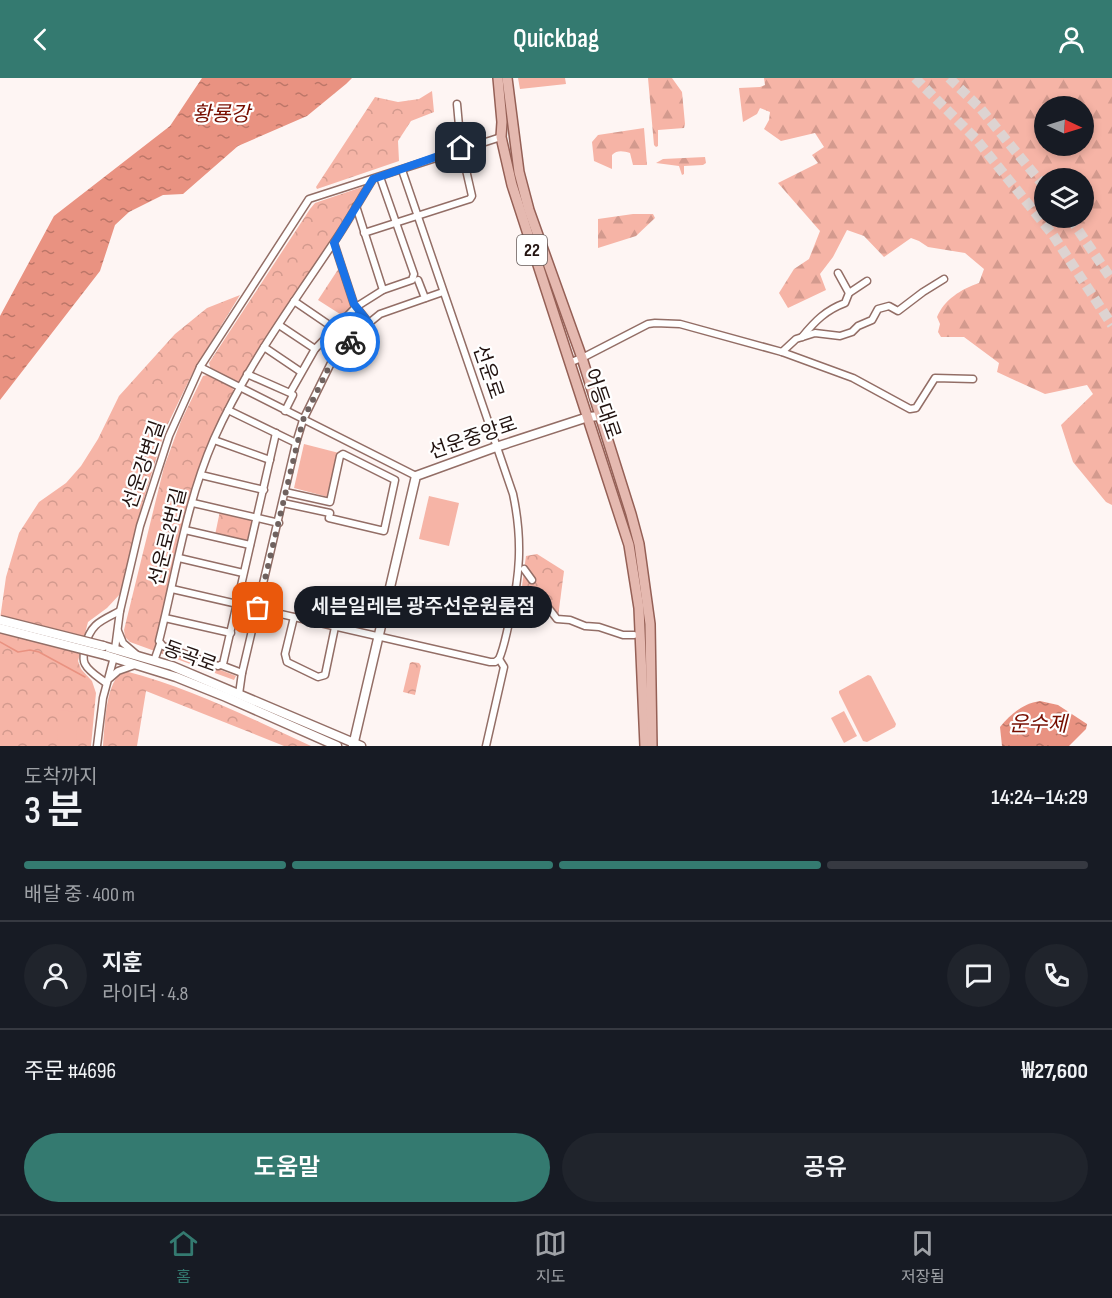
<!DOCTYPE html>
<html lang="ko">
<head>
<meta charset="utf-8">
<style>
	:root { --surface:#171b24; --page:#20242c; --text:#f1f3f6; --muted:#9ea1a6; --line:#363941; --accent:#347a70 }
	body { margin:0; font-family:"Sofia Sans Condensed","Noto Sans KR",sans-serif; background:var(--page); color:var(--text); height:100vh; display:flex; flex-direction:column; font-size:22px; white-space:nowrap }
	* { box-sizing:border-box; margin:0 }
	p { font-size:20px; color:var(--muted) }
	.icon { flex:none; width:33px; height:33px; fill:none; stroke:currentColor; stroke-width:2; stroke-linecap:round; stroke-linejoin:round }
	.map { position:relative; height:668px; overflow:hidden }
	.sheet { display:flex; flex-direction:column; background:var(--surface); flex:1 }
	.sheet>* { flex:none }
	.needle { width:39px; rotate:94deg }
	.fabs { position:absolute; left:1034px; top:18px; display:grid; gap:12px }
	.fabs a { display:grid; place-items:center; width:60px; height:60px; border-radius:50%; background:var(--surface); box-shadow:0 3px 9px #0003; font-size:30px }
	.pin { position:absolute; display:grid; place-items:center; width:51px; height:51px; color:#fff; margin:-26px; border-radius:12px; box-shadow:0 3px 9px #0006 }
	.courier { position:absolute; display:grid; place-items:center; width:60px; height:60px; margin:-30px; border:4px solid #1a73e8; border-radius:50%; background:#fff; color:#222; box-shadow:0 2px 8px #0007 }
	.bubble { position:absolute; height:42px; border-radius:21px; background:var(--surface); box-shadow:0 3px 9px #0003; font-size:20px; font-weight:600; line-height:42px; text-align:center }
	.overview em { font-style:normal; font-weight:600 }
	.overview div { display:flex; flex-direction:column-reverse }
	.overview { display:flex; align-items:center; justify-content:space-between; height:102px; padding:0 24px }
	h1 { font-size:39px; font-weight:600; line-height:45px }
	.bar { display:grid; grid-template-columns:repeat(4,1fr); gap:9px 6px; align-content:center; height:72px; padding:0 24px }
	.bar i { height:8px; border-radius:4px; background:var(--line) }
	.bar .current { background:var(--accent) }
	.bar p { grid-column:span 4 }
	.line { display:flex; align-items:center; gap:15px; padding:0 24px; border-top:2px solid var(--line) }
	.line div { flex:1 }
	.round { display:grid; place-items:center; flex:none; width:63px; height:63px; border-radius:32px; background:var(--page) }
	.action { display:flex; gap:12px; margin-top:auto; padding:12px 24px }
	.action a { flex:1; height:69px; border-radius:36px; background:var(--accent); color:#fff; font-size:24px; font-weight:600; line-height:69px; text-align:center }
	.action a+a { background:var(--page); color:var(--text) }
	header { display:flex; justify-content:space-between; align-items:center; height:78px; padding:0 24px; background:var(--accent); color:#fff; font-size:27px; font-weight:600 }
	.tab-bar { display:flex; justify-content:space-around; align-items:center; height:84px; border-top:2px solid var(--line); background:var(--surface); font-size:16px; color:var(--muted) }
	.tab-bar a { display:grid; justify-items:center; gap:3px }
	.tab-bar .current { color:var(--accent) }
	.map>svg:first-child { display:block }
	.forest { fill:url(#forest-firs); fill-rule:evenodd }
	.park { fill:url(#park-crowns) }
	.pitch { fill:#f6b4a6 }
	.water { fill:url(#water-ripples) }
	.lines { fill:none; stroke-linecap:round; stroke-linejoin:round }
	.stream { stroke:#e99281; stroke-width:1.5 }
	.highway-tunnel { stroke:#ddd3d1; stroke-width:10; stroke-dasharray:10 5; stroke-linecap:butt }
	.street-casing { stroke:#936e66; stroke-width:9 }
	.secondary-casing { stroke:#936e66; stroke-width:11 }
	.primary-casing { stroke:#956056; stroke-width:12 }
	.street { stroke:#fff; stroke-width:6 }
	.secondary { stroke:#fff; stroke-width:8 }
	.primary { stroke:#e5b9b0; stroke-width:9 }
	.secondary-bridge-casing { stroke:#936e66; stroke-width:11; stroke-linecap:butt }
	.secondary-bridge { stroke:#fff; stroke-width:8 }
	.done { stroke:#6f625f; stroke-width:6; stroke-dasharray:0 10.8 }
	.route { stroke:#1a73e8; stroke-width:8 }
	.labels { text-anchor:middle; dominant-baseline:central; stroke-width:4.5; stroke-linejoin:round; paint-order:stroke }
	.shield { fill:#fff; stroke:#645a58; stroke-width:1.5 }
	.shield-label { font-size:18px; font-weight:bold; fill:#221310 }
	.street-label { font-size:20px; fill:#221310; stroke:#fff }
	.water-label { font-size:21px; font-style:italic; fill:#770e00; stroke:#fff }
</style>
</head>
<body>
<header><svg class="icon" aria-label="back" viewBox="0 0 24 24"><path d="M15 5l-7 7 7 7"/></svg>Quickbag<svg class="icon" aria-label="person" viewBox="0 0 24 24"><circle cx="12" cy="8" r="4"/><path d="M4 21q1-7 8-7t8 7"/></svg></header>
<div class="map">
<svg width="1112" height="668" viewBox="0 0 1112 668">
	<defs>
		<pattern id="forest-firs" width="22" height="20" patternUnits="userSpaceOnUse" patternTransform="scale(1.5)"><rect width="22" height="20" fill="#f6b4a6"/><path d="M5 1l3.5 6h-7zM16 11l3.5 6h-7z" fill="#d39a8e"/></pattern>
		<pattern id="park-crowns" width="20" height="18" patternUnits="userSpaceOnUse" patternTransform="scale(1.5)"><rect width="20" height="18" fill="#f6b4a6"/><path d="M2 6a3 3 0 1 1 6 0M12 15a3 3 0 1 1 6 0" fill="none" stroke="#d39a8e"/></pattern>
		<pattern id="water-ripples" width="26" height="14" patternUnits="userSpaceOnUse" patternTransform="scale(1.5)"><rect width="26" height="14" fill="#e99281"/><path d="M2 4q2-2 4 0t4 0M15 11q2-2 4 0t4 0" fill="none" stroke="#bc7668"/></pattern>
	</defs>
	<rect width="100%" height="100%" fill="#fef5f3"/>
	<g class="forest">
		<polygon points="648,0 672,0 682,14 685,46 684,50 658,52 658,68 656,69 654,67"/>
		<path d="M764 0H1112V427L1106 424 1073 384 1061 347 1093 316 1087 307 1045 316 997 294 999 285 964 259H941L938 254 940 246 937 239C944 222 961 211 979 205L984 191 965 175 928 169 919 163 911 160 884 179 864 158 847 152 833 179 820 196 826 212 788 230 779 215 794 191 809 181 820 153 778 105 818 85 812 77 824 69 815 55 781 63 764 51 769 42 770 34 760 30 757 36 743 44 739 10 760 9 765 7ZM1044 28H1083V68H1044ZM1044 100H1083V140H1044Z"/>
		<path d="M644 50 647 87H633L630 75C623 73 617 72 612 77V91L594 83 592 64 598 57Z"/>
		<polygon points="705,79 706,85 703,87 684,88 684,96 682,97 679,88 656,85 663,81"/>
		<polygon points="633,136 653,136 655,140 636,158 598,170 598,141"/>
	</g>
	<g class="park">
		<polygon points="432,13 434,34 411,43 398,63 399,83 317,111 316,109 375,19 398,24 419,21"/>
		<polygon points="362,109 363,111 358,121 240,303 236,304 211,292 209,285 310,131 315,125"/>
		<polygon points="339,190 352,228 343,238 318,222"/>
		<polygon points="240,217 194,292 165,352 142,427 121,515 107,530 88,544 78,583 81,591 92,603 96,615 91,668 0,668 0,541 6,499 19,455 39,424 66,405 81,388 98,361 119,318 175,256 207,230"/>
		<path d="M207 297 232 309 234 313C193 395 176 479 156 567L236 598 234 602 130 564 125 559 124 552 164 389 181 343 203 298Z"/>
		<polygon points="220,433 253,441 247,463 215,457"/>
		<polygon points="537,476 564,493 558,539 519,531 526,478"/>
		<polygon points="445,520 467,523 461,541 442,536"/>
		<polygon points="412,584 419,585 421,588 415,617 403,614 410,585"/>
		<path d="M125 593C191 610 250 640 311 668H284L146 613 137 668H103C105 649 105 600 125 593Z"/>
	</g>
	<g class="pitch">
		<polygon points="518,0 565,0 566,6 520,11"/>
		<polygon points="304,366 339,375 328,419 294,410"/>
		<polygon points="429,418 459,425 449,468 419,461"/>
		<polygon points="868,597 871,598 896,646 895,649 867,664 863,663 839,615 839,613"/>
		<polygon points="59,632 78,634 76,668 57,668"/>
		<polygon points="844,633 857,658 844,665 831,640"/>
	</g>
	<g class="water">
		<polygon points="202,0 352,0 346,6 307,38 238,68 183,116 163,117 129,134 115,147 100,193 0,322 0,238 54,138 170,48"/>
		<path d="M1040 623 1058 627 1087 646 1086 651 1069 668H1002L1000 649C1011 636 1022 626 1040 623Z"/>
	</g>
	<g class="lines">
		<polyline class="stream" points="0,564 18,574 30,572 39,574 85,599"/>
		<g class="highway-tunnel">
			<polyline points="915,0 976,61 1053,157 1112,247"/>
			<polyline points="949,0 980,30 1044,108"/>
			<polyline points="1070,140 1112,202"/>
		</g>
		<g class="street-casing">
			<g id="street">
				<path d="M402 92 513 416C523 463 520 499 509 545 506 557 504 570 499 581"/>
				<polyline points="356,128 383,212"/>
				<polyline points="364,155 470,121 472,118 461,70 457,26"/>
				<polyline points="334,165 354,226 369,245"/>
				<polyline points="838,195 849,215"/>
				<polyline points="418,202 425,220"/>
				<polyline points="294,223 335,251"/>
				<polyline points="279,247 315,271"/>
				<path d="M802 259C815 243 826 232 845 225L849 215 867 203"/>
				<polyline points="264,269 301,294"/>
				<polyline points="782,274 796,261 815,255 840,258 852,254 858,248 872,242 878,231 889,228 898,233 923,214 944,201"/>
				<polyline points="569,285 586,278 648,246 655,245 680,246 782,274 853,300 910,331 916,330 935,300 973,301"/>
				<polyline points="200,289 416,398"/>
				<polyline points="247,296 290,315 315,271 356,229 383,212 412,202 414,196 380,99"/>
				<polyline points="228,332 296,365"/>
				<polyline points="285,333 293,317"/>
				<path d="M276 355 223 586 218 588 163 568 159 563C176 496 186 425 214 361 245 291 290 230 332 167 347 146 359 123 373 101"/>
				<polyline points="214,362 270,382"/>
				<polyline points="201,397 264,412"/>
				<polyline points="193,425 279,445"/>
				<polyline points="283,425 330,435 329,440 384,453 395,402 343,376 340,378 330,424 285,414"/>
				<polyline points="185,452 250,467"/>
				<polyline points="179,480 243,495"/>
				<polyline points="524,491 532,502"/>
				<polyline points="172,511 490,584 495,584 499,581"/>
				<polyline points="520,514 529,525 547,528 557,541 570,542 585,548 599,549 623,557 634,557"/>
				<polyline points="294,539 285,576 287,584 318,599 325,597 335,549"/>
				<polyline points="165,540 231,555"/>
				<polyline points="118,553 123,565 137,577"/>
				<polyline points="115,571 120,533 140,448 169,358 200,289 309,121 501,59"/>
				<polyline points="154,583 160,566"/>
				<polyline points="221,587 242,595"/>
				<polyline points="110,600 118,593 135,587"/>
				<path d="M106 605C100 600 89 594 85 586 82 581 84 574 85 568 91 545 101 543 120 533"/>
				<polyline points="239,616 242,595 296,365 303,342 332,283 369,245 380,236 443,214"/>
				<polyline points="97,668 103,620 114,579"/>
				<polyline points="486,668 504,589 499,581"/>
			</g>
		</g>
		<g class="secondary-casing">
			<g id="secondary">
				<polyline points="103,568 172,588 361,668"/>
				<polyline points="105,577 176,599 226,619 337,668"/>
				<polyline points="353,668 416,398 496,369 588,339 600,338"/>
			</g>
		</g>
		<g class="primary-casing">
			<g id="primary">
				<polyline points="498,0 502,44 501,59 512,107 629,467 639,530 645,668"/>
				<polyline points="507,0 519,94 529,132 582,280 631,436 639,466 650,546 652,668"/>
			</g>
		</g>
		<use href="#street" class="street"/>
		<use href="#secondary" class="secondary"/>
		<use href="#primary" class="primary"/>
		<g class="secondary-bridge-casing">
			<g id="secondary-bridge">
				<polyline points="0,542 103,568"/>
				<polyline points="0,550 105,577"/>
			</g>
		</g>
		<use href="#secondary-bridge" class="secondary-bridge"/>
	</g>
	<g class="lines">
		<polyline class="done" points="258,530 303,342 332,283 350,264"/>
		<polyline class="route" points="350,264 369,245 354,226 334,165 373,101 461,70"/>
	</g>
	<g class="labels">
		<rect class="shield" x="517" y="157" width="30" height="30" rx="4.5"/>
		<g class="shield-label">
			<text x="532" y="172">22</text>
		</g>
		<g class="street-label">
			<text transform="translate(488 294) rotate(71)">선운로</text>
			<text transform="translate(602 326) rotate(71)">어등대로</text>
			<text transform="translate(473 360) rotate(-19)">선운중앙로</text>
			<text transform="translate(144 387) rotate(-71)">선운강변길</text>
			<text transform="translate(168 459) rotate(-76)">선운로2번길</text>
			<text transform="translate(190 579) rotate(20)">동곡로</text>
		</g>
		<g class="water-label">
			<text x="221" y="36">황룡강</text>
			<text x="1038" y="646">운수제</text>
		</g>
	</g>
</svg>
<div class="fabs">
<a><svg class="needle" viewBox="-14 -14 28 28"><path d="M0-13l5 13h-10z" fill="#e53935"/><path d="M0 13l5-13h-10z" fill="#9ea1a6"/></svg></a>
<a><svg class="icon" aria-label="layers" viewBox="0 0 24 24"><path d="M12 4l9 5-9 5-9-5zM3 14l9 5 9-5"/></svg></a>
</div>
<div class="pin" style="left:258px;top:530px;background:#ea580c"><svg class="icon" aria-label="bag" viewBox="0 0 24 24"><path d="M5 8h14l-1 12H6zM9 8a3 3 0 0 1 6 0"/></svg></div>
<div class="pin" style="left:461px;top:70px;background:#1f2937"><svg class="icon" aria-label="home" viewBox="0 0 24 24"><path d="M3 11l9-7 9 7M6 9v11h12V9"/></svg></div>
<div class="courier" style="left:350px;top:264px"><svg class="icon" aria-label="bike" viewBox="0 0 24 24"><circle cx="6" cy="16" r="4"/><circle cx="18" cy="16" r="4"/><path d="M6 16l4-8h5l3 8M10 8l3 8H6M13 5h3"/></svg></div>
<div class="bubble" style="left:294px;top:508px;width:258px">세븐일레븐 광주선운원룸점</div>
</div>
<section class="sheet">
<div class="overview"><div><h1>3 분</h1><p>도착까지</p></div><em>14:24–14:29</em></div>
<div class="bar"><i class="current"></i><i class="current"></i><i class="current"></i><i></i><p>배달 중 · 400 m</p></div>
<div class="line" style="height:108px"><a class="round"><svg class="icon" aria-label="person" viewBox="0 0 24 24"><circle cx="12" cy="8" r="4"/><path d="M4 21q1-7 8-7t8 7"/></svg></a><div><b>지훈</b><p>라이더 · 4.8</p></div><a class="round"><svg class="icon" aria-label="chat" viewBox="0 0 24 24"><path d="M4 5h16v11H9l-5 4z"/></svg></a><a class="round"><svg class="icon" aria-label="phone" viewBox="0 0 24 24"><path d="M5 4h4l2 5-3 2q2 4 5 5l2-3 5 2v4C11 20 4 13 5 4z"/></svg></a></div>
<div class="line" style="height:78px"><div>주문 #4696</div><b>₩27,600</b></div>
<div class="action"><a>도움말</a><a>공유</a></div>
</section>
<nav class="tab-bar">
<a class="current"><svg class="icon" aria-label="home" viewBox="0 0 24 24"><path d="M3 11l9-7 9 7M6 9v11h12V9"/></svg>홈</a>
<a><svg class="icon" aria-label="map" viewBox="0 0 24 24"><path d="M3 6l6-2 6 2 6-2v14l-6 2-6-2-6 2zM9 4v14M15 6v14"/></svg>지도</a>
<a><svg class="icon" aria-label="saved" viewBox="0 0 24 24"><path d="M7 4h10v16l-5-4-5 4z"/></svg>저장됨</a>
</nav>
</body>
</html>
